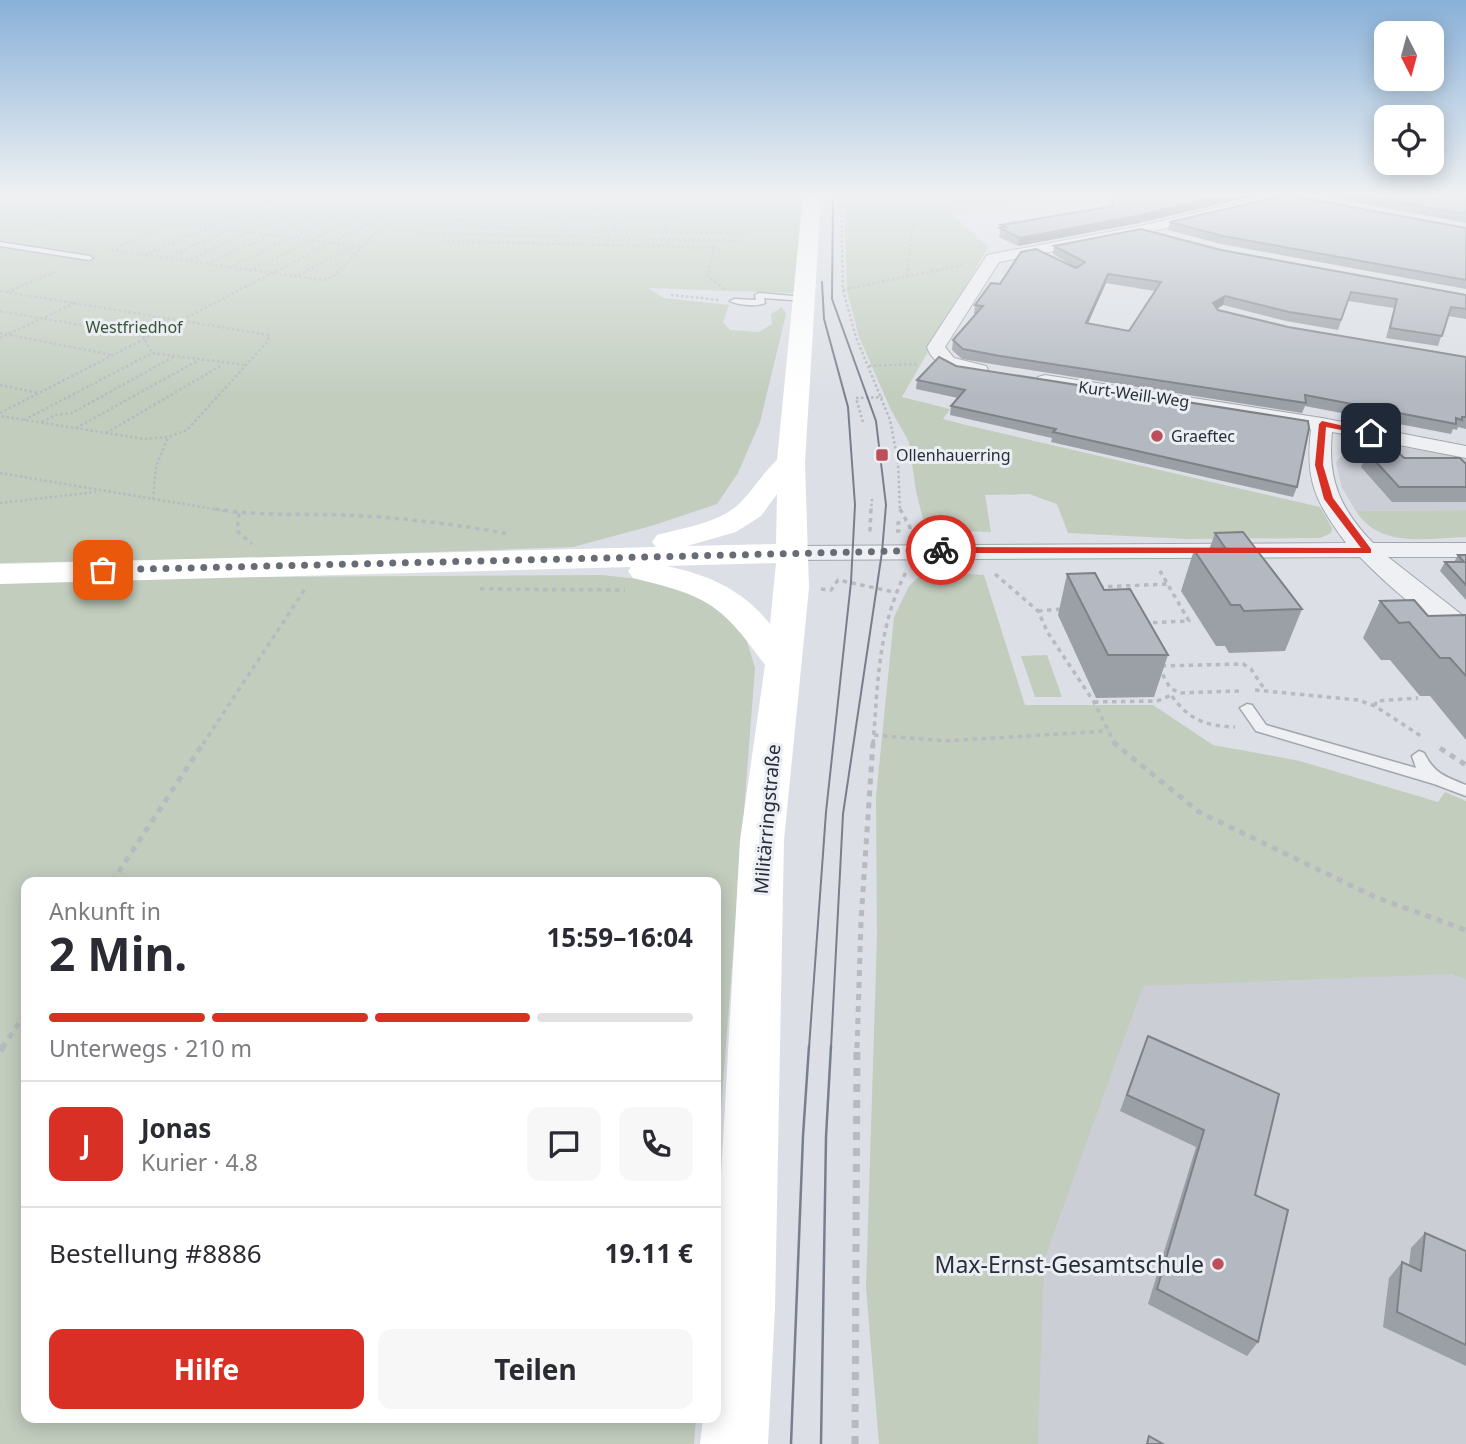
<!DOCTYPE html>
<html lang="de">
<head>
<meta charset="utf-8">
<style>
	:root { --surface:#fff; --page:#f7f7f7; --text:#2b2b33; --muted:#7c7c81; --line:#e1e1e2; --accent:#d93025 }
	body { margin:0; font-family:"Noto Sans",sans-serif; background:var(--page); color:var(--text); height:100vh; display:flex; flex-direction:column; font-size:26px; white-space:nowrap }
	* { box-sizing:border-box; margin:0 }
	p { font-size:23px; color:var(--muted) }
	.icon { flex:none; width:38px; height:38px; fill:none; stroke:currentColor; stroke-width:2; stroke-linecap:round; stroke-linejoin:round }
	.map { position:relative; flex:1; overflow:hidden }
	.details { position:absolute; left:21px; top:877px; width:700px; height:546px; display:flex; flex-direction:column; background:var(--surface); border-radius:14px; box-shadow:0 4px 18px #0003 }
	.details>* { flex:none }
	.needle { width:46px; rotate:174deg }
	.fabs { position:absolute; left:1374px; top:21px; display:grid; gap:14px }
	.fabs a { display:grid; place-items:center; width:70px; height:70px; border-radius:14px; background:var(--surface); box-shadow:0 4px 18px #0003; font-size:35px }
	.pin { position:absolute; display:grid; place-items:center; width:60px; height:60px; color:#fff; margin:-30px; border-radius:14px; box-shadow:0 4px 10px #0006 }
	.courier { position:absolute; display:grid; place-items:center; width:70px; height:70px; margin:-35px; border:5px solid #d93025; border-radius:50%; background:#fff; color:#222; box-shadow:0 2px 9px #0007 }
	.overview em { font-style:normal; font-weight:700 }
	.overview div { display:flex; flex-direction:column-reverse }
	.overview { display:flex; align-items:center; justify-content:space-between; height:119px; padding:0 28px }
	h1 { font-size:46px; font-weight:700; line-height:52px }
	.bar { display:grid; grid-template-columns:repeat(4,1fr); gap:10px 7px; align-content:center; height:84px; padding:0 28px }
	.bar i { height:9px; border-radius:5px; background:var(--line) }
	.bar .selected { background:var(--accent) }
	.bar p { grid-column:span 4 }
	.line { display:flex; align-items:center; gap:18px; padding:0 28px; border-top:2px solid var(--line) }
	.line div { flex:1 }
	.round { display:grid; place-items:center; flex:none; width:74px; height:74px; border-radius:14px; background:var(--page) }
	.button { display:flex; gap:14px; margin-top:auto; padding:14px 28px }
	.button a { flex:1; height:80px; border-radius:14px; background:var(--accent); color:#fff; font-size:28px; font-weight:700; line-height:80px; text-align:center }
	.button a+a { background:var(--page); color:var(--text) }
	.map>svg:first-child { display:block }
	.built { fill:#cbced5 }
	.green { fill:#c2cdbe }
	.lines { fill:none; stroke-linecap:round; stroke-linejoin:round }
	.lane-casing { stroke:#a2a6ae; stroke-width:3 }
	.street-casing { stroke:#a2a6ae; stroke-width:2 }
	.path-far3 { stroke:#b7babf; stroke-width:2.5; stroke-dasharray:2.5 2.5; stroke-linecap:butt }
	.path-far2 { stroke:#b7babf; stroke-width:3.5; stroke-dasharray:4.5 4.5; stroke-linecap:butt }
	.path-far1 { stroke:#b7babf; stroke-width:5; stroke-dasharray:6 6; stroke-linecap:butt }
	.path { stroke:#b7babf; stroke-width:7; stroke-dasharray:8 8; stroke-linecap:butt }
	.lane { fill:#eef0f3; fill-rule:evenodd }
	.street { fill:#eef0f3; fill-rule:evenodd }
	.secondary { fill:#fff; fill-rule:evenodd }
	.tram-far1 { stroke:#787f8c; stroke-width:2 }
	.tram { stroke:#787f8c; stroke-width:2.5 }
	.wall { fill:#9b9fa6; fill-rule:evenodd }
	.shaded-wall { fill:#7e8287 }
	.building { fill:#b4b9c1; stroke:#7e8287; stroke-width:2; fill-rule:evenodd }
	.route { fill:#d93025 }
	.done { stroke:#676c75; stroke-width:7; stroke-dasharray:0 12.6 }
	.poi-dot { fill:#bd4e5c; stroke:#ebeef3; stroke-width:2.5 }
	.labels { text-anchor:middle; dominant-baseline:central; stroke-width:6; stroke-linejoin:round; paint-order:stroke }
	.far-park-label { font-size:16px; fill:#3b5337; stroke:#ebeef3 }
	.far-street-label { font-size:16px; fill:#282e39; stroke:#ebeef3 }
	.far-poi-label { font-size:16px; fill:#282e39; stroke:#ebeef3; text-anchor:start }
	.street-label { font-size:19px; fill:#282e39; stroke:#ebeef3 }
	.near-poi-label { font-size:23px; fill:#282e39; stroke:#ebeef3; text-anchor:end }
</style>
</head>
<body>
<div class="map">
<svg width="1466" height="1444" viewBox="0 0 1466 1444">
	<rect width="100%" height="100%" fill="#dcdfe5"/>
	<g class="built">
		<polygon points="957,195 1042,195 1029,203 952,216 947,209"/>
		<polygon points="1374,442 1466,458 1466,510 1356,511 1342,488 1336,463 1342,455"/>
		<polygon points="1361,943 1466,980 1466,1444 950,1444 1088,984"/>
	</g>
	<g class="green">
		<polygon points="0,195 805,195 797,293 648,288 664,298 729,305 723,322 730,330 759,332 772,324 771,314 782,307 786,314 760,422 738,473 717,504 651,526 573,547 270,558 0,563"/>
		<polygon points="844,195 957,195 947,210 988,247 902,397 950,409 943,419 970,426 1320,507 1332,528 1331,533 1320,538 1187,539 1068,533 1057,504 1029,494 985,495 991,532 940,530 923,519 916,491 909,442 891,410 859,337 847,291"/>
		<path d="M1466 510V537C1427 538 1380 549 1356 511Z"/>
		<polygon points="940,572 984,575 1025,705 1153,705 1213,745 1300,761 1438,802 1445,792 1466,801 1466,980 1450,974 1143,986 1044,1260 1038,1444 879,1444 866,1287 877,937 876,797 894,617 909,586 921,575"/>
		<polygon points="602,575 657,581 693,590 742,625 755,668 716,1175 716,882 26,882 26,1418 696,1418 694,1444 0,1444 0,582 104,578"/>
		<polygon points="1047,655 1062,697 1035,697 1021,656"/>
	</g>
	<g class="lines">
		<g class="lane-casing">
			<g id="lane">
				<polygon points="0,242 89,256 93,258 89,260 0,246"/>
				<path d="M759 293 805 297 809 299 805 301 764 298 765 303C757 307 738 305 730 301L734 299 756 300 755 295Z"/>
				<path d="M1247 704 1252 705 1266 725 1416 768 1412 756 1419 751 1424 753C1435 774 1444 776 1466 785V796L1434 784 1256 731 1240 708Z"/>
			</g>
		</g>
		<g class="street-casing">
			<g id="street">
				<path d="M1270 195H1294L1292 198 1140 234 999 262 945 347 954 358 986 366 988 370 986 374C964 379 934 368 927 347L987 255 1140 226Z"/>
				<path d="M1045 375 1322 418 1466 446V458L1332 432C1327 479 1340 509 1373 543H1466V557H1388L1466 618V638C1438 631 1381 579 1360 557L793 560 784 558 781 553 784 548 793 546 1346 543C1315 501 1305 481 1311 429L1038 385 1035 381 1038 377Z"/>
			</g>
		</g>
		<g class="path-far3">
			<polyline points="412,195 474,202 576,204 553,244"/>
			<polyline points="453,195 479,196"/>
			<polyline points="582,195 576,204 757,208 763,206 766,195"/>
			<polyline points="841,195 843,290 856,337 890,420 898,462 900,511"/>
			<polyline points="237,198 381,217"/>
			<polyline points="673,206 677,195"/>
			<polyline points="442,207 548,210"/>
			<polyline points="625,207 631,195"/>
			<polyline points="726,208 729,195"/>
			<polyline points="573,210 758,215"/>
			<polyline points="438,213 747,221"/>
			<polyline points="462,216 479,195"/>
			<polyline points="431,220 541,222"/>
			<polyline points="179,223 361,247"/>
			<polyline points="425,226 746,234"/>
			<polyline points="24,230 119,195"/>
			<polyline points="418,233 744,241"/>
			<polyline points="442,241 715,248"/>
			<polyline points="605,245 619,218"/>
			<polyline points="659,246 669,217"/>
			<polyline points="715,246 707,276 726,290"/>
			<polyline points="111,250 323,280 333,277 410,198 408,195"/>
			<polyline points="111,250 242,195"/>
			<polyline points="145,255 265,202"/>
			<polyline points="166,258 286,205"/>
			<polyline points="186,261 305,207"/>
			<polyline points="207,264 323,211"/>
			<polyline points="229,268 341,213"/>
			<polyline points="249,271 363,215"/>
			<polyline points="907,276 916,195"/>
			<polyline points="294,277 352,247"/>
			<polyline points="843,290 965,264"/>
			<polyline points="0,291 269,335 268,341 187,430 168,437 144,439 0,416"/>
			<polyline points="7,292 57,271"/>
			<polyline points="671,295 719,300"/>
			<polyline points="0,311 143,336 152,353"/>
			<polyline points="0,333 112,355"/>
			<polyline points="0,338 75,303"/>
			<polyline points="869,366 919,364"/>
			<polyline points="0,385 39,393"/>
			<polyline points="0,413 382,217"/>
			<polyline points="24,420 152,353 245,365"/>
			<polyline points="42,422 55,415 72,413 173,357"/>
			<polyline points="863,422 856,398 882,397"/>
			<polyline points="76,428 197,361"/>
			<polyline points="106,433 222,365"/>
			<polyline points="0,473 225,511"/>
			<polyline points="153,499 156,467 168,437"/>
			<polyline points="0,503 96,492"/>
			<polyline points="871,511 872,499"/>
		</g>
		<g class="path-far2">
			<path d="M215 509C257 516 300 514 343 515 398 517 455 524 509 534"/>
			<polyline points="871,509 870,530 874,530"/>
			<polyline points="900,509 910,527 910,533"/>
			<polyline points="239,513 237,531 252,544"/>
			<polyline points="896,531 899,531 898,523 905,521"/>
			<polyline points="995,574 1038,611 1048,633 1094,702 1115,744"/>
			<polyline points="1099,587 1168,584"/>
			<polyline points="480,589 625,590"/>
			<polyline points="821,589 831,590 838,580 894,592"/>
			<polyline points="1038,611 1062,609"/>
			<polyline points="1144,623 1189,621 1160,571"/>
			<polyline points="1255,690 1358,700 1375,706 1424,738"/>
			<polyline points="1239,691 1180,693 1170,688 1158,666 1243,664 1251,669 1265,690"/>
			<path d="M1172 696C1189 720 1206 726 1235 727"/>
			<polyline points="1094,702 1157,701 1172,695"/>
			<polyline points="1375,706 1376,701 1418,698"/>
			<polyline points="874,735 945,741 1108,731"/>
			<polyline points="203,744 305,589"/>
			<path d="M873 744C878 684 878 626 906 572"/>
		</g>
		<g class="path-far1">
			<polyline points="1113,742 1199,812 1375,897 1466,930"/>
			<polyline points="1440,748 1466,765"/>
			<polyline points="112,882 204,742"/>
			<polyline points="2,1048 26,1012"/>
			<polyline points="857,1048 861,921 873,742"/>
		</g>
		<g class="path">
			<polyline points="0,1051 3,1046"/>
			<polyline points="855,1444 857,1046"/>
		</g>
		<use href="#lane" class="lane"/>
		<use href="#street" class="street"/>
		<path class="secondary" d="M803 195H821L805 463 809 588 784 840 775 1308 768 1444H700L703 1418H716V1264L740 840 765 665C720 602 706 596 633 578L628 571 631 567 0 584V564L656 547 652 542 657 535C683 528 720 523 740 503 754 489 762 474 777 460ZM777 494 776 544 687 546 736 532 761 516ZM776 563 770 624C743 590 709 575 667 566Z"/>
		<g class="tram-far1">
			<polyline points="809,1048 826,812 851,582 855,505 848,407 824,319 822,282"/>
			<polyline points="831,1048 843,814 882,552 886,505 876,421 832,299 833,195"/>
		</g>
		<g class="tram">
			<polyline points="791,1444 803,1136 809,1046"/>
			<polyline points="821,1444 826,1137 831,1046"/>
		</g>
	</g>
	<g class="wall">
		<polygon points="963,195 1014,195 1014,198 963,196"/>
		<polygon points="1315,195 1466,195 1466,223"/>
		<polygon points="1112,197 1139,223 1018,246 999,237 1001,225 1111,207"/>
		<polygon points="1170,222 1466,228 1466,289 1221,244 1168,230"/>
		<path d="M1054 246 1221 250 1466 295V319L1448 316 1438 346 1386 338 1394 308 1348 301 1338 330 1286 321 1223 305 1217 309 1218 310 1288 327 1466 357V429L1458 427 1457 430 1453 429 1451 434 1305 406 1302 413 998 365 962 359 952 350 953 340 975 314H974L975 305 1000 284 1076 268 1053 254ZM1106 283 1155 291 1129 331 1088 323Z"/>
		<polygon points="956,366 1297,487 1293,497 1051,442 1052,438 950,415 951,406 958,398 916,389 917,380"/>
		<polygon points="1367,452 1404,458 1466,464 1466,502 1392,502 1361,467"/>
		<polygon points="1215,533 1302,609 1285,651 1229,653 1225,646 1216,646 1181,591 1194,550 1209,550"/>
		<polygon points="1458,555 1466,555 1466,600 1440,571 1445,562 1454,562"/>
		<polygon points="1067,574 1104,590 1168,655 1154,697 1096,698 1058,615"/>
		<polygon points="1380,601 1428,616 1466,615 1466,740 1430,696 1420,696 1390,660 1381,660 1363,638"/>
		<polygon points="1148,1036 1255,1195 1258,1342 1247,1356 1148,1304 1196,1147 1120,1111 1141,1053"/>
		<polygon points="1425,1233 1466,1251 1466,1366 1383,1327 1389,1278 1402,1262 1409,1265 1411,1248"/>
	</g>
	<g class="shaded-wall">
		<polygon points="1228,195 1259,195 1139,223 1018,246 1020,238"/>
		<polygon points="1108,274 1106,283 1084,332 1086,323"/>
		<polygon points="1225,296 1223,305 1210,312 1213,303"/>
	</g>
	<g class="building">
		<polygon points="1115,195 1228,195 1141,215 1020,238 1000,228 1006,227 1001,225 1113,206 1112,197"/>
		<polygon points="1286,195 1466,228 1466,280 1223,236 1170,222"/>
		<polygon points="1360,195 1466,195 1466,214"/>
		<path d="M1141 229 1221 250 1466 295V309L1451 307 1442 336 1390 328 1397 299 1351 292 1341 320 1289 312 1225 296 1213 303 1218 310 1288 327 1466 357V417H1462V420L1456 418V424L1305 395 1306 403 1000 356 963 349 953 340 983 306 975 305 991 283 1000 284 1021 252 1036 249 1076 268 1085 262 1054 246ZM1108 274 1161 282 1129 331 1086 323Z"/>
		<polygon points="939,357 956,366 1308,421 1309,428 1297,487 1053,432 1056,429 951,406 965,390 917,380"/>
		<polygon points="1367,452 1398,452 1404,458 1460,458 1466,464 1466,487 1399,487"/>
		<polygon points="1243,532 1302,609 1244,611 1240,605 1231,605 1194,550 1226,549 1215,533"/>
		<polygon points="1458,555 1466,555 1466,585 1445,562 1464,562"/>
		<polygon points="1095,573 1104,590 1130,589 1168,655 1108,655 1067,574"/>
		<polygon points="1414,600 1428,616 1466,615 1466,676 1450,658 1440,658 1409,622 1399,623 1380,601"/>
		<polygon points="1148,1036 1279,1094 1255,1195 1288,1210 1258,1342 1157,1289 1204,1130 1127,1095"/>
		<polygon points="1425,1233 1466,1251 1466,1345 1397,1312 1402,1262 1421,1271"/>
		<polygon points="1149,1436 1163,1444 1147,1444"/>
	</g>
	<linearGradient id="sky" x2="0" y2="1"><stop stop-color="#89b1d8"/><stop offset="0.49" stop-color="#eff1f3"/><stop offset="1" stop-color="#eff1f3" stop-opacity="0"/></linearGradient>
	<rect width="1466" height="397" fill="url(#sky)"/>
	<polygon class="route" points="1322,421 1375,433 1371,436 1326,427 1323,465 1333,498 1371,549 1371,553 941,553 937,550 941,547 1361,548 1324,499 1315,465 1319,424"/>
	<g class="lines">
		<polyline class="done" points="103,570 941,550"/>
	</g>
	<g class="poi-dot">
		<circle cx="1157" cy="436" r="7"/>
		<rect x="875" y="448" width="14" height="14" rx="3.5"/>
		<circle cx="1218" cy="1264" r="7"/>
	</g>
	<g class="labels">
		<g class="far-park-label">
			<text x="134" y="327">Westfriedhof</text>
		</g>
		<g class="far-street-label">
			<text transform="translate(1134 394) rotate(8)">Kurt-Weill-Weg</text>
		</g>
		<g class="far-poi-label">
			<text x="1171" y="436">Graeftec</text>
			<text x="896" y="455">Ollenhauerring</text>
		</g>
		<g class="street-label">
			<text transform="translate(767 819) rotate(-85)">Militärringstraße</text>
		</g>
		<g class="near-poi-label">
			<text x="1204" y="1264">Max-Ernst-Gesamtschule</text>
		</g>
	</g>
</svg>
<div class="fabs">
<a><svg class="needle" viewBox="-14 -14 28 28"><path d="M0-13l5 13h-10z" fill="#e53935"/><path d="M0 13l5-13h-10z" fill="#7c7c81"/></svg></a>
<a><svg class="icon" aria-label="locate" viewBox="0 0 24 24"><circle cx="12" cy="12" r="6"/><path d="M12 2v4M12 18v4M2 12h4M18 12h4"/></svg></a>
</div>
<div class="pin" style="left:103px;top:570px;background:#ea580c"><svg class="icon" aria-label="bag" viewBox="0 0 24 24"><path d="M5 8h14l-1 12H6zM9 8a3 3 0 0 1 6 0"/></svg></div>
<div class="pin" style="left:1371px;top:433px;background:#1f2937"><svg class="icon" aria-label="home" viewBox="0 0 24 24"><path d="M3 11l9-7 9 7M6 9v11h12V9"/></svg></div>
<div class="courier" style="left:941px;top:550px"><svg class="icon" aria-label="bike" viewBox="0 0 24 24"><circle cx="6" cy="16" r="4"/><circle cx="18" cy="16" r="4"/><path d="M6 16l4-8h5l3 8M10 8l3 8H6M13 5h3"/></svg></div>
<section class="details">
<div class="overview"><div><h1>2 Min.</h1><p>Ankunft in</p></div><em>15:59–16:04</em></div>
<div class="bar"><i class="selected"></i><i class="selected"></i><i class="selected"></i><i></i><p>Unterwegs · 210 m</p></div>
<div class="line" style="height:126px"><b class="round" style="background:var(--accent);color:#fff">J</b><div><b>Jonas</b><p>Kurier · 4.8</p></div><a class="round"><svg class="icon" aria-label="chat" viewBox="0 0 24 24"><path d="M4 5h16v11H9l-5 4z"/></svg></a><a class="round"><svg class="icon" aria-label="phone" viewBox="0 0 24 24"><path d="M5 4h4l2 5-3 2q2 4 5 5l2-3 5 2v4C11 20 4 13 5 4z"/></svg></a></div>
<div class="line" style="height:91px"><div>Bestellung #8886</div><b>19.11 €</b></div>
<div class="button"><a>Hilfe</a><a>Teilen</a></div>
</section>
</div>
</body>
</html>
